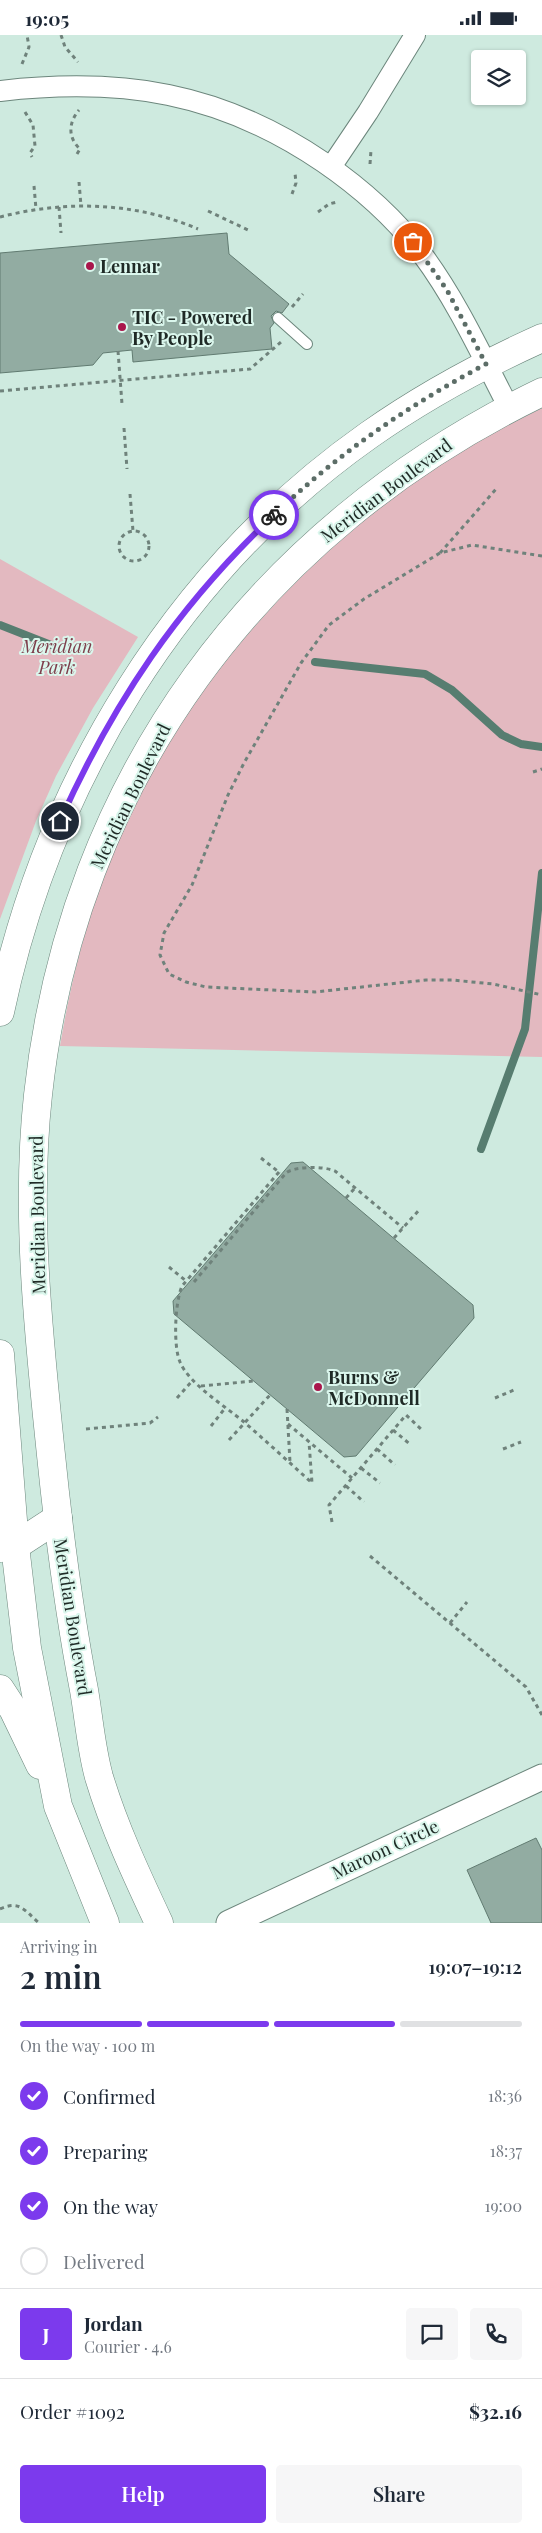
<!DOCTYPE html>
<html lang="en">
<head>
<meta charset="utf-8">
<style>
	:root { --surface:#fff; --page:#f6f6f7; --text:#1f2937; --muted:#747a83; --line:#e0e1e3; --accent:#7c3aed }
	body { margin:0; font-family:"Playfair Display",serif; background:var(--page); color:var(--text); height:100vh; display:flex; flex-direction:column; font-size:19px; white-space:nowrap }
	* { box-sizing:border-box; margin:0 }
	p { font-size:16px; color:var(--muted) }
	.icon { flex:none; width:28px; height:28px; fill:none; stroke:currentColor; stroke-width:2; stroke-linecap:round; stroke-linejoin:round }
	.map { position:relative; height:1888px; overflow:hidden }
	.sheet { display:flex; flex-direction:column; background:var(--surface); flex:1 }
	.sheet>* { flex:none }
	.controls { position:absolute; left:471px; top:15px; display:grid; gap:10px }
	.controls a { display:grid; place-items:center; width:55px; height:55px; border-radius:5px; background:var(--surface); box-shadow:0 1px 4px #0004; font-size:25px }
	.pin { position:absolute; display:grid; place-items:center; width:42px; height:42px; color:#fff; margin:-21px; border:2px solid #fff; border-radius:50%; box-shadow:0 1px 5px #0007 }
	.courier { position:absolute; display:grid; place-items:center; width:50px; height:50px; margin:-25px; border:4px solid #7c3aed; border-radius:50%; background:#fff; color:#222; box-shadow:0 1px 6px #0007 }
	.overview em { font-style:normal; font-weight:600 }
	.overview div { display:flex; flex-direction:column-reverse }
	.overview { display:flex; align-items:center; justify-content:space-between; height:85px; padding:0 20px }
	h1 { font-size:32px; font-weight:600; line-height:38px }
	.bar { display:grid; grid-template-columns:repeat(4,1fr); gap:8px 5px; align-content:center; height:60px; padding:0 20px }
	.bar i { height:6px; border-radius:4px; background:var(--line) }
	.bar .on { background:var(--accent) }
	.bar p { grid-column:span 4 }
	.line { display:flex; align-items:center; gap:12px; padding:0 20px; border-top:1px solid var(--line) }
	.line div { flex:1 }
	.round { display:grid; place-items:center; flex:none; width:52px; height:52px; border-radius:5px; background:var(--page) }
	ol { padding:0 20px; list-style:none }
	li { display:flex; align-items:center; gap:15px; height:55px }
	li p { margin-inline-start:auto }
	li .icon { padding:5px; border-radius:50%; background:var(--accent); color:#fff; stroke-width:4 }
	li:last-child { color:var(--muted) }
	li i { width:28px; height:28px; border:2px solid var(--line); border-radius:50% }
	.action { display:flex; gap:10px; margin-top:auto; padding:10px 20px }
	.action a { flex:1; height:58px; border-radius:5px; background:var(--accent); color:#fff; font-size:20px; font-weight:600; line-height:58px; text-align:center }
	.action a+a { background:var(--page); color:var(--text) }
	.status { display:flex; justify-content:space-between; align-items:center; height:35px; padding:0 25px; background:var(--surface); direction:ltr }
	.status svg { height:14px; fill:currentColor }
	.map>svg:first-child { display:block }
	.green { fill:#e3b9c0 }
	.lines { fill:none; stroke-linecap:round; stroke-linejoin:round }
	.stream { stroke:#577d70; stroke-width:8 }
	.building { fill:#92aca2; stroke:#617b71 }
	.service-casing { stroke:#6c867c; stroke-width:12 }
	.minor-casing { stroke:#6c867c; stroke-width:22 }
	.tertiary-casing { stroke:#6c867c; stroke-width:27 }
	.secondary-casing { stroke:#6c867c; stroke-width:29 }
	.path { stroke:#6f827b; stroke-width:3; stroke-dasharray:4 4; stroke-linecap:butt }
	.service { stroke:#fff; stroke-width:10 }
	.minor { stroke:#fff; stroke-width:20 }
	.tertiary { stroke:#fff; stroke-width:25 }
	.secondary { stroke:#fff; stroke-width:28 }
	.done { stroke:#5c6d67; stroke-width:5; stroke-dasharray:0 9 }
	.route { stroke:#7c3aed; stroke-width:6 }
	.poi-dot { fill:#a9164b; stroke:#dbf7ed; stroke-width:2 }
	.labels { text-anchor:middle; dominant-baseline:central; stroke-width:4; stroke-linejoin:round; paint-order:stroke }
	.poi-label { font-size:18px; font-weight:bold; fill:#1f2a26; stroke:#dbf7ed; text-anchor:start }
	.street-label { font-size:18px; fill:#1f2a26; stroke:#dbf7ed }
	.park-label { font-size:18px; font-style:italic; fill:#7d3e4b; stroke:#dbf7ed }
</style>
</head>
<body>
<div class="status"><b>19:05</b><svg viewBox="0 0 49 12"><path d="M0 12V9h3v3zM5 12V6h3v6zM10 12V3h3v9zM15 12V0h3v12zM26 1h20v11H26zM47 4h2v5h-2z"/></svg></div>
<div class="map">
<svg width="542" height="1888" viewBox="0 0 542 1888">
	<rect width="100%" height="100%" fill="#ceeadf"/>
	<g class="green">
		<path d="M542 373V1022L60 1011C68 964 78 918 93 873 166 652 335 472 542 373Z"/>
		<polygon points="0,524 138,602 93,673 56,741 36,786 0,884"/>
	</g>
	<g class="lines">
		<g class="stream">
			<polyline points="0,590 51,610"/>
			<polyline points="315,627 425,639 452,655 502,700 521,709 542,712"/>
			<polyline points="481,1114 525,994 542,838"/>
		</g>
	</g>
	<g class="building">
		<polygon points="227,198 229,219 289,269 282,278 276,276 271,281 274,288 270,293 272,314 133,327 132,315 103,318 93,330 0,338 0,218"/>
		<polygon points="303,1127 473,1270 474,1283 356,1421 344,1422 174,1279 173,1266 291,1128"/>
		<polygon points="536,1803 542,1815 542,1888 491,1888 467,1835"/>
	</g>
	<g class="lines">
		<g class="service-casing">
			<polyline id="service" points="278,283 307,309"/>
		</g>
		<g class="minor-casing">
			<g id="minor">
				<path d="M0 56C122 42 220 57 323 127 361 153 394 182 422 219 457 266 482 321 509 373"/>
				<polyline points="331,132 368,77 415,0"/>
			</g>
		</g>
		<g class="tertiary-casing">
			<polyline id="tertiary" points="229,1888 542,1742"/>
		</g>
		<g class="secondary-casing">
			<g id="secondary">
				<path d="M0 977C48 748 176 536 369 400 423 362 482 330 542 303"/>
				<polyline points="0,1319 15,1511 27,1613 58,1771 105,1888"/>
				<polyline points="0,1513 15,1511 58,1483"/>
				<polyline points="0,1654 13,1674 40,1730"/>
				<path d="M159 1888C137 1841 114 1792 99 1742 91 1713 89 1684 84 1655 69 1577 59 1499 51 1420 39 1303 25 1178 38 1060 72 745 258 494 542 357"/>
			</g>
		</g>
		<g class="path">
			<polyline points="61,0 65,12 78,27"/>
			<polyline points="22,29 29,12 27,0"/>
			<polyline points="25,77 33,90 35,111 30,118 32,122"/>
			<path d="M77 119 80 114C68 103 68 88 79 75"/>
			<polyline points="370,129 371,115"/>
			<polyline points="79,147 81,171"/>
			<polyline points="34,151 36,174"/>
			<polyline points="292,159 296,148 295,138"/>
			<polyline points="59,172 61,198"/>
			<polyline points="208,176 248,195"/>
			<polyline points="318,177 329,169 337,167"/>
			<path d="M0 182C66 165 135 167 198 194"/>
			<polyline points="292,272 303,259"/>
			<polyline points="118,316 122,369"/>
			<polyline points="0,356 250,334 281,307"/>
			<polyline points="124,393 127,434"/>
			<polyline points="130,459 133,496"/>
			<circle cx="134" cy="511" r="15"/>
			<polyline points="440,518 497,453"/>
			<polyline points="542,521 472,510 440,518 364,564 329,590 301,628 244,728 228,760 192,850 164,898 160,920 169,939 186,947 206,952 315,957 426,945 452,945 493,949 542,960"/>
			<polyline points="533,737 542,734"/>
			<polyline points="261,1123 280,1138"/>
			<path d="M279 1137 182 1251C175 1267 173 1311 180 1327 189 1349 225 1371 244 1387 267 1407 290 1428 312 1448L309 1407"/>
			<polyline points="346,1163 355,1153"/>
			<polyline points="394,1203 419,1175"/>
			<polyline points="169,1232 186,1246"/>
			<path d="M194 1247 286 1138C295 1131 324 1131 335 1136L403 1193"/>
			<polyline points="201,1351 254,1346"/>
			<polyline points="177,1363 193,1345"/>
			<polyline points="495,1363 514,1355"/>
			<polyline points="287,1374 290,1427"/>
			<polyline points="288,1389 352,1443"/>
			<polyline points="211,1391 226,1372"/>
			<polyline points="86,1394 150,1388 158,1382"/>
			<polyline points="393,1395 411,1410"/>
			<polyline points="229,1405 270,1360"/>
			<polyline points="377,1414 395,1430"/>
			<polyline points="503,1414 521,1407"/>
			<polyline points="361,1433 380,1448"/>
			<polyline points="346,1451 364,1467"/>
			<polyline points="332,1487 329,1470 406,1380 422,1395"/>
			<polyline points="370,1521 526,1652 542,1680"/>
			<polyline points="450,1588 467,1567"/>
			<path d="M0 1874C20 1865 24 1875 39 1888"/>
		</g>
		<use href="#service" class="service"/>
		<use href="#minor" class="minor"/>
		<use href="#tertiary" class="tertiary"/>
		<use href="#secondary" class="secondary"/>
	</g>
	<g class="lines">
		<path class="done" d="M274 480C337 419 409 370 486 329L447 255 413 207"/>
		<path class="route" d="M60 786C114 666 178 571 274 480"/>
	</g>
	<g class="poi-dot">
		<circle cx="90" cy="231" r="5"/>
		<circle cx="122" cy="292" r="5"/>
		<circle cx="318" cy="1352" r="5"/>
	</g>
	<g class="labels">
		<g class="poi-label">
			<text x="100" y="231">Lennar</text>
			<text x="132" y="282">TIC - Powered<tspan x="132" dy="21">By People</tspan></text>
			<text x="328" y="1342">Burns &amp;<tspan x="328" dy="21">McDonnell</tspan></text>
		</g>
		<g class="street-label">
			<text transform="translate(386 455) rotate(-37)">Meridian Boulevard</text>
			<text transform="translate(130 761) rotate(-64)">Meridian Boulevard</text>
			<text transform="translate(37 1180) rotate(-91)">Meridian Boulevard</text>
			<text transform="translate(73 1582) rotate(81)">Meridian Boulevard</text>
			<text transform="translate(385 1814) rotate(-25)">Maroon Circle</text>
		</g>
		<g class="park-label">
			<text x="57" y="611">Meridian<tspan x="57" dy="21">Park</tspan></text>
		</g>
	</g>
</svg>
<div class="controls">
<a><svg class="icon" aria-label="layers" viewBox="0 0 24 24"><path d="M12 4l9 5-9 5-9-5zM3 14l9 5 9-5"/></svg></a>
</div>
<div class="pin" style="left:413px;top:207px;background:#ea580c"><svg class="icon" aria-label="bag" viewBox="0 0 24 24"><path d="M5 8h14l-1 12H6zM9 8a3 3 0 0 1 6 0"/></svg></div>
<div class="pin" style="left:60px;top:786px;background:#1f2937"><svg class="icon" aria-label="home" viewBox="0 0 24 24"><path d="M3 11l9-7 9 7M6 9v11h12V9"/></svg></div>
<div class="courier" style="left:274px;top:480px"><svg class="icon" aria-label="bike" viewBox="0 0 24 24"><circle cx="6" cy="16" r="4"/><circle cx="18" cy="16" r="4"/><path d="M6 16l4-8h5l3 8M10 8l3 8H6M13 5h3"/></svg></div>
</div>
<section class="sheet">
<div class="overview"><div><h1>2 min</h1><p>Arriving in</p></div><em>19:07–19:12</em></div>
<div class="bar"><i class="on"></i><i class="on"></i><i class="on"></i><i></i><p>On the way · 100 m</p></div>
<ol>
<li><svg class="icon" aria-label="check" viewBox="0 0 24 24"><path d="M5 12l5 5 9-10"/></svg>Confirmed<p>18:36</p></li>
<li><svg class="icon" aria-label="check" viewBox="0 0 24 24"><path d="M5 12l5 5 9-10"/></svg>Preparing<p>18:37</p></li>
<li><svg class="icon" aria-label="check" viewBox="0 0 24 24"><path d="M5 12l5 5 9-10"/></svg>On the way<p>19:00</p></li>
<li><i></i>Delivered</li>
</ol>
<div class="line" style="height:90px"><b class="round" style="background:var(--accent);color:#fff">J</b><div><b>Jordan</b><p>Courier · 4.6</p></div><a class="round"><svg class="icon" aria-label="chat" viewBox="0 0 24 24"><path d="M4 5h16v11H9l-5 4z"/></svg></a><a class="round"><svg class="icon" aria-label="phone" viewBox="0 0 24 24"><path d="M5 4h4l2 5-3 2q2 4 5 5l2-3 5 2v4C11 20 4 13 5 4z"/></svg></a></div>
<div class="line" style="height:65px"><div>Order #1092</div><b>$32.16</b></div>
<div class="action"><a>Help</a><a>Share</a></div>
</section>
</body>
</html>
